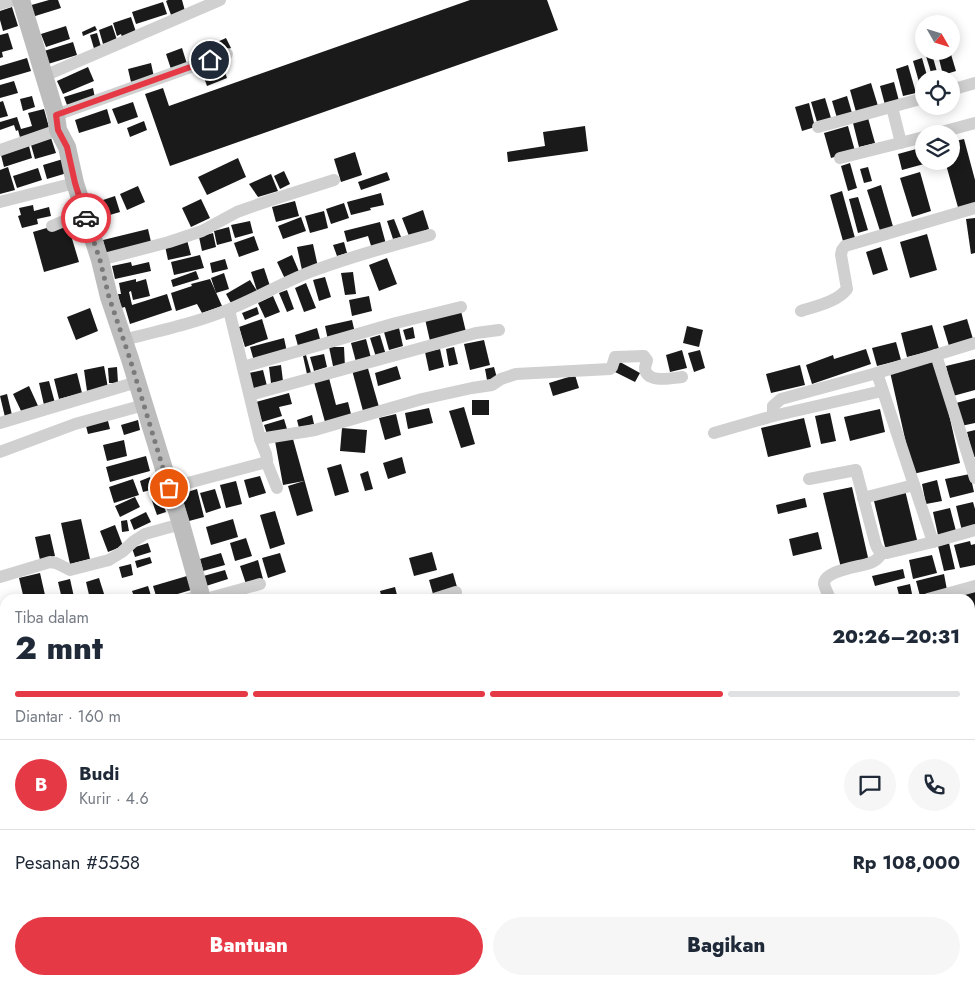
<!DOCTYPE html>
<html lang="id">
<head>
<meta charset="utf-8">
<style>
	:root { --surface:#fff; --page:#f6f6f7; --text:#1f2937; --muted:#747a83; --line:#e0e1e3; --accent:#e63946 }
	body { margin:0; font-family:Jost,sans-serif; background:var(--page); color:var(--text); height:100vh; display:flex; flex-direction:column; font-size:19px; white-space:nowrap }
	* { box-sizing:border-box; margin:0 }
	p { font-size:16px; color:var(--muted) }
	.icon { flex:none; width:28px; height:28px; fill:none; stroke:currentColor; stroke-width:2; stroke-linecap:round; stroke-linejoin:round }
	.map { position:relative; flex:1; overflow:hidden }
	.sheet { position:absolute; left:0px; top:594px; width:975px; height:391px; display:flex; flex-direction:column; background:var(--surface); border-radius:15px 15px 0 0; box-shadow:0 2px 12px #0003 }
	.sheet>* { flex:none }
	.needle { width:32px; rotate:129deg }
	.buttons { position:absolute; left:915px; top:15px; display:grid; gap:10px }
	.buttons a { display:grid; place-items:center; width:45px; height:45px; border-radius:50%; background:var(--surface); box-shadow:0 2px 12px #0003; font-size:25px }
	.pin { position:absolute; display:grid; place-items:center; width:42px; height:42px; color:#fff; margin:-21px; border:2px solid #fff; border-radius:50%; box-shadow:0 1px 5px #0007 }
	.courier { position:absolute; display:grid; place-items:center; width:50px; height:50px; margin:-25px; border:4px solid #e63946; border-radius:50%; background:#fff; color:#222; box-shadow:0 1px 6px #0007 }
	.head em { font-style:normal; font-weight:800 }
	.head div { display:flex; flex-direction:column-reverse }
	.head { display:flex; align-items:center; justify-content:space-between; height:85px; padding:0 15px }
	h1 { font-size:32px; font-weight:800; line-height:38px }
	.bar { display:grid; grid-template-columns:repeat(4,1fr); gap:8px 5px; align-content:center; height:60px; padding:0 15px }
	.bar i { height:6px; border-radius:4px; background:var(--line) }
	.bar .on { background:var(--accent) }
	.bar p { grid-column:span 4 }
	.line { display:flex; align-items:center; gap:12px; padding:0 15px; border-top:1px solid var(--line) }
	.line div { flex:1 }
	.round { display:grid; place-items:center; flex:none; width:52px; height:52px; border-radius:26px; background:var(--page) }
	.cta { display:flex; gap:10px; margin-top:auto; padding:10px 15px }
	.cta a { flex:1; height:58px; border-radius:30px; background:var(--accent); color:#fff; font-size:20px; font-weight:800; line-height:58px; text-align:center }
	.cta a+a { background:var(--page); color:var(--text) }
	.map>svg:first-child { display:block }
	.building { fill:#1a1a1a }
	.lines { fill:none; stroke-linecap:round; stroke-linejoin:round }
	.street { stroke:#d0d0d0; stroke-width:12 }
	.secondary { stroke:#bdbdbd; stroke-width:18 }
	.done { stroke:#7a7a7a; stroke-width:5; stroke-dasharray:0 9 }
	.route { stroke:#e63946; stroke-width:6 }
</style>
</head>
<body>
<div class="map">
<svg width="975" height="984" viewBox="0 0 975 984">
	<rect width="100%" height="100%" fill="#fff"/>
	<g class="building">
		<polygon points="49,0 58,0 61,8 32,17 28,6"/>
		<polygon points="168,0 182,0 185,11 171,15 166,1"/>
		<polygon points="470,0 547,0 558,30 170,166 145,94 163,88 169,106"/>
		<polygon points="163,2 167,14 136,24 132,12"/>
		<polygon points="12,7 18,26 3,31 0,20 0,11"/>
		<polygon points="131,17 136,32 122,37 121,34 117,36 113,23"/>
		<polygon points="112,25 117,40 103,44 99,30"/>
		<polygon points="66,26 70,39 46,47 41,34"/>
		<polygon points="95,26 97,30 83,36 82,32"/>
		<polygon points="8,33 13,49 2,52 3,57 0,58 0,35"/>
		<polygon points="97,33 102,50 95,52 90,35"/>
		<polygon points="226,38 231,48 219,53 215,43"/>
		<polygon points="73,42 77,55 48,64 44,51"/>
		<polygon points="206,43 211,54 198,62 192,50"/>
		<polygon points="182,48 187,64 171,69 166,54"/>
		<polygon points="950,51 956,71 943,75 938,55"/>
		<polygon points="932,54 939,79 933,79 926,56"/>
		<polygon points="27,58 31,71 0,80 0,66"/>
		<polygon points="922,58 928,79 924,79 924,89 921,89 913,61"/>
		<polygon points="151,63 154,77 131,82 128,69"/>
		<polygon points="222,64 227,78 207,86 202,72"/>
		<polygon points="908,65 916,93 903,96 896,69"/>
		<polygon points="88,67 94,81 63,94 57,81"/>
		<polygon points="14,81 18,93 0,98 0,85"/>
		<polygon points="894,82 899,101 885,105 880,86"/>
		<polygon points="871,83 878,106 856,112 850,90"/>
		<polygon points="93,88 95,98 67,105 64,97"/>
		<polygon points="32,96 35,107 23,111 20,99"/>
		<polygon points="847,96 852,113 837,118 832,101"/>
		<polygon points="825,98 831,118 817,122 811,102"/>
		<polygon points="3,101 8,116 0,118 0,102"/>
		<polygon points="133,102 138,117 118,124 112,109"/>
		<polygon points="809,103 815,127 802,131 795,107"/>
		<polygon points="44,109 50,131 21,141 18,130 16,131 14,125 0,130 0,122 17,117 21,129 32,126 28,113"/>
		<polygon points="107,109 111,123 79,133 75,120"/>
		<polygon points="868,118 875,143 859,147 853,123"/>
		<polygon points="144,121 147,130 130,137 127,128"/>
		<polygon points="585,126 588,151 508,162 507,152 545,146 543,132"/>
		<polygon points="848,126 855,151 831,158 824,133"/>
		<polygon points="51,138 56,153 35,159 31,145"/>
		<polygon points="964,139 975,180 975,206 959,211 945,161 951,161 951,142"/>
		<polygon points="29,146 32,158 4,167 1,155"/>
		<polygon points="920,148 924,164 902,170 898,154"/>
		<polygon points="355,152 362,175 341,182 334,159"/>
		<polygon points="238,158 246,177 207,195 198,177"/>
		<polygon points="63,159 67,173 47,179 43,165"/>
		<polygon points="850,163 857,188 848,191 841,166"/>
		<polygon points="8,167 15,190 0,194 0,170"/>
		<polygon points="868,167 872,181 864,183 860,169"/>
		<polygon points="38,168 42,180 17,188 13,176"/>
		<polygon points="284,171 290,184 280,189 274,176"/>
		<polygon points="387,172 390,180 361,190 358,182"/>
		<polygon points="920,172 931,211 912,217 900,178"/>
		<polygon points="271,174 278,191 258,197 249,184"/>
		<polygon points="881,185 894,230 881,234 867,190"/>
		<polygon points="138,186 145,202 127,210 120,194"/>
		<polygon points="842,191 855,238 843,241 830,195"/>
		<polygon points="381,193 384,205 370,208 371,210 351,215 347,202"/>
		<polygon points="115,196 120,212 96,219 91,204"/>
		<polygon points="858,197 868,230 858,233 849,199"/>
		<polygon points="201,199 210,218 191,227 182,208"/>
		<polygon points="295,201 299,216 276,222 272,207"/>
		<polygon points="344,203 349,218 331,224 326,209"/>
		<polygon points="33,205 34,211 49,207 51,216 37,219 38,224 22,228 18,216 21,215 19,208"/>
		<polygon points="423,210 429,229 409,236 402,218"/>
		<polygon points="324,211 328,228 310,233 305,216"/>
		<polygon points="301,217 306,231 283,239 278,226"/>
		<polygon points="975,218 975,253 971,254 966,219"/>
		<polygon points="394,219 401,237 393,239 387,221"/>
		<polygon points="250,221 253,233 235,238 231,225"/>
		<polygon points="67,222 79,262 44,272 33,232"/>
		<polygon points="380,222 386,244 372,249 368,236 347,242 344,231"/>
		<polygon points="229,227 232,241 217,245 214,231"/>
		<polygon points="148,229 152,246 107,257 103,240"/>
		<polygon points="213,233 216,247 202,251 199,237"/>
		<polygon points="927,234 937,270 910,278 900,242"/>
		<polygon points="254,236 259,250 239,257 234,243"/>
		<polygon points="187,240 191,255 168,260 165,246"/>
		<polygon points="344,242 347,253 337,256 333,245"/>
		<polygon points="313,244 318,267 302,270 297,247"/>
		<polygon points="881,247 888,270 873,275 866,252"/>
		<polygon points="200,255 204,268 174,275 171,262"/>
		<polygon points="292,255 300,274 286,281 277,262"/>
		<polygon points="387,258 397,284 379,291 369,265"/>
		<polygon points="225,259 228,269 212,273 210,263"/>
		<polygon points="131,262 132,266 149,262 151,271 115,279 112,266"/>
		<polygon points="264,268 270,286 257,291 251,272"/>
		<polygon points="196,271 199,279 173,287 171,280"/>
		<polygon points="353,272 356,294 345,295 341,273"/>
		<polygon points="224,273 229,289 216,293 211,278"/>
		<polygon points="325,277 331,297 319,301 313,280"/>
		<polygon points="136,279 136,282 146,279 150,296 133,300 131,291 129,292 132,305 167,294 172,310 130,324 125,307 121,308 118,294 121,294 119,283"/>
		<polygon points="210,279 222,306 202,313 197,304 176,311 171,293 192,286 191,284"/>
		<polygon points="250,280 257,291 232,305 226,294"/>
		<polygon points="306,283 316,308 304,312 295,288"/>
		<polygon points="287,290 294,309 287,312 279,293"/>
		<polygon points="273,296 280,312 265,318 258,303"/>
		<polygon points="369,296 372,311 352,316 349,300"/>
		<polygon points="257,307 259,314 245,320 242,313"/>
		<polygon points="90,308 98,331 76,340 67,317"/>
		<polygon points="461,311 466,332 430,341 425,319"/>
		<polygon points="262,319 268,339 245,347 239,327"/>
		<polygon points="967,319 973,339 949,346 943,326"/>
		<polygon points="352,320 355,333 328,340 325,326"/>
		<polygon points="932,325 939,349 907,357 901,333"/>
		<polygon points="687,326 703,330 699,347 683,343"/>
		<polygon points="413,327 415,338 406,340 403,330"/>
		<polygon points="317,328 320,339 298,346 295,335"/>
		<polygon points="399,328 403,346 389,350 384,332"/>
		<polygon points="380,335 386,355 376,357 370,338"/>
		<polygon points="284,338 287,352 254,361 250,347"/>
		<polygon points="366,339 371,358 356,362 351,343"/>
		<polygon points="484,340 490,365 470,370 464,344"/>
		<polygon points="896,342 901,360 877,366 872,348"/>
		<polygon points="329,347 344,347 345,367 333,366"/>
		<polygon points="454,347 458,364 449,366 446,349"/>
		<polygon points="440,349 444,367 429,371 425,352"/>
		<polygon points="866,349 871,364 812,384 806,365 833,355 834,359"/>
		<polygon points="682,350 687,368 670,372 666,355"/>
		<polygon points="700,350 705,368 694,372 688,353"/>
		<polygon points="324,354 327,367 314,371 310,357"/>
		<polygon points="306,355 311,373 307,374 303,356"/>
		<polygon points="975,359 975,390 953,396 946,366"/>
		<polygon points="937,361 960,463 913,474 890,372"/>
		<polygon points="620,362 640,373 635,382 615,372"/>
		<polygon points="281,365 283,381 271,383 269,367"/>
		<polygon points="367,365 379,407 363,411 352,370"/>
		<polygon points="800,365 805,385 771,393 766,374"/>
		<polygon points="104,366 108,388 87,391 84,370"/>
		<polygon points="397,366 401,379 378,386 375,373"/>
		<polygon points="117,367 118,383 109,383 108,368"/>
		<polygon points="494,367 497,378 487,380 485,369"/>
		<polygon points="263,370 267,386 253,390 249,373"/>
		<polygon points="77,373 82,393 59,399 54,379"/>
		<polygon points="575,375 579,388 553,396 549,383"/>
		<polygon points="329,378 336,405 348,402 351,414 325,422 314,382"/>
		<polygon points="49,381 55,403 44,405 39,383"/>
		<polygon points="29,386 39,408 23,415 13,394"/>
		<polygon points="289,393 292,404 279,407 282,416 262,422 256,402"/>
		<polygon points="7,394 12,415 5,417 0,396"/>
		<polygon points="975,398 975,423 961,426 956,403"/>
		<rect x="472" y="400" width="17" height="15"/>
		<polygon points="464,407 475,444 461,448 449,411"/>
		<polygon points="429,408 433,423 408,429 405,413"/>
		<polygon points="880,409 885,432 850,441 844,417"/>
		<polygon points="830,413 836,441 821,444 815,416"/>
		<polygon points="396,414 401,435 385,440 379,418"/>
		<polygon points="312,415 314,424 299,428 297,420"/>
		<polygon points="107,417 110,429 88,434 85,422"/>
		<polygon points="804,418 811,447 768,457 761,428"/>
		<polygon points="284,419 287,429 267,434 264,425"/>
		<polygon points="138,420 140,430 124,435 121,425"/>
		<polygon points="342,428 367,430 365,453 340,451"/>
		<polygon points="975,430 975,457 973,457 967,432"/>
		<polygon points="293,439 313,511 297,516 288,486 304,481 283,485 275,441"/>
		<polygon points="124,440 127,456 107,461 103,445"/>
		<polygon points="146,456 150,471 110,482 106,467"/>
		<polygon points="402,457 406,473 388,479 383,463"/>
		<polygon points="341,464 349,492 335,496 327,468"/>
		<polygon points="368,471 373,489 365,491 360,474"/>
		<polygon points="970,474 974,492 950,498 945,479"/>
		<polygon points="260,476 266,493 249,498 244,480"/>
		<polygon points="150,477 154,489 143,492 140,481"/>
		<polygon points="133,479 139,495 114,503 109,487"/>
		<polygon points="937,480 942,501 926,504 922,484"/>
		<polygon points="236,481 242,504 226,508 220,485"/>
		<polygon points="852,487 869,562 841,568 823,493"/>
		<polygon points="197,489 204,517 189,521 181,494"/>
		<polygon points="215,489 221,508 206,513 200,493"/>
		<polygon points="905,490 918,544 886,551 873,497"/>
		<polygon points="160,495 166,512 157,515 151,498"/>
		<polygon points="135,497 140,507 120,517 115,506"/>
		<polygon points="805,498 807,507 778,514 776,505"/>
		<polygon points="973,502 975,509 975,527 962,531 956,506"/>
		<polygon points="950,508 956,531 938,535 933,512"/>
		<polygon points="275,511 285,544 270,549 260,515"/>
		<polygon points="146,512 151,522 134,530 130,520"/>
		<polygon points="81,519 90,559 70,564 61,523"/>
		<polygon points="233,519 238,537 211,545 206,527"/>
		<polygon points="127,520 129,531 122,532 121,521"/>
		<polygon points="115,525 123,546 108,552 100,531"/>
		<polygon points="818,532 822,549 793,556 789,539"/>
		<polygon points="50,534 55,556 40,560 35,537"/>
		<polygon points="246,538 252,556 235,561 230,543"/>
		<polygon points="970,541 971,545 975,544 975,565 960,568 954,545"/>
		<polygon points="148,543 151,552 135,557 132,548"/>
		<polygon points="949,543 955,569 944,571 938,546"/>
		<polygon points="432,552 437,570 414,576 409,558"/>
		<polygon points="221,553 225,565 203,571 200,559"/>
		<polygon points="280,553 286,572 268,578 262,558"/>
		<polygon points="932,555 937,573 913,579 909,560"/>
		<polygon points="150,557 152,563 137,568 135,561"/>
		<polygon points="258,560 263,579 246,584 240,566"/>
		<polygon points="131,564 133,575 122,578 119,567"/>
		<polygon points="903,569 905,578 875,586 872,576"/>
		<polygon points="225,570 228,579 203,587 200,577"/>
		<polygon points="40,573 45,595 29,599 24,599 19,578"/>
		<polygon points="453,573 457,587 433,594 429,580"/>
		<polygon points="944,574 947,590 920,596 916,581"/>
		<polygon points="187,576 191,590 161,599 157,599 153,586"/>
		<polygon points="99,578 105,597 98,599 90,599 86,582"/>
		<polygon points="70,579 74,597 62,599 58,582"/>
		<polygon points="910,584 913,599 900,599 897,587"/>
		<polygon points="148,586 152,599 135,599 132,591"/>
		<polygon points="395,587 398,599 382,599 380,591"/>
		<polygon points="975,591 975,615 970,617 970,599 958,599 958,595"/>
		<polygon points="5,691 5,715 0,717 0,692"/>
		<polygon points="975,694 975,708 970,710 970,696"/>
		<polygon points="970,725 975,744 975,750 970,751"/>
		<polygon points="5,737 5,769 0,770 0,738"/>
		<polygon points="970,762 975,779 975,792 970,795"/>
		<polygon points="0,788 5,794 5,811 0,815"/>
		<polygon points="975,807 975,834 970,835 970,808"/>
		<polygon points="975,962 975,980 973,981 970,963"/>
		<polygon points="237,980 261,980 262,984 238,984"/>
		<polygon points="361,980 386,980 387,984 362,984"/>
		<polygon points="428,980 442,980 443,984 415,984"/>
	</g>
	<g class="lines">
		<g class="street">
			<polyline points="0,4 14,0"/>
			<polyline points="44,76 220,0"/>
			<polyline points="951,90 975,83"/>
			<polyline points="892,107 901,143"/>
			<polyline points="56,115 227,54"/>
			<polyline points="818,127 924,98"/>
			<polyline points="934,134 975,123"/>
			<polyline points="0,150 58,130"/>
			<polyline points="840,158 924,137"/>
			<polyline points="0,202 75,183"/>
			<polyline points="52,226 85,212"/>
			<polyline points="100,260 169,242 202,231 237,212 268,201 334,180"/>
			<path d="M801 311C816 306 837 302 847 289L841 255 842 250 845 246 975 208"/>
			<path d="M123 340C159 331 196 323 230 309 257 298 282 283 310 272 349 257 390 246 430 235"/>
			<polyline points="936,355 975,478"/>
			<polyline points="243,367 396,323 461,307"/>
			<polyline points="877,373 933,542"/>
			<polyline points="250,395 476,333 499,330"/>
			<polyline points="773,416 773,406 781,399 877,373 975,343"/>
			<polyline points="0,423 137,382"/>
			<polyline points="714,433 773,416 882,391"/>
			<path d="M260 439 315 430 422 399 472 388 492 385 501 379 516 374 610 369 612 367 615 357 644 356 647 360C647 363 645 365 645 368 646 384 672 378 682 377"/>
			<polyline points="0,452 75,424 144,405"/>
			<polyline points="266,461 277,488"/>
			<path d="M809 479 856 470 875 542C877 549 879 553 887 553L933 542 975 530"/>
			<polyline points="169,488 263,463 267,460 266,454 260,439 229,310"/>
			<polyline points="863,498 914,485"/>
			<polyline points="0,577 50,562 56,563 70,570 109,560 122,552 134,541 145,534 181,524"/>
			<polyline points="188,599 201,595"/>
			<polyline points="206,599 260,584"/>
			<polyline points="434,599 456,592"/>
			<path d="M830 599C828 594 825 588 824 584 824 570 860 567 870 563 876 561 879 558 882 553"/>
			<polyline points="928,599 975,586"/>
			<polyline points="970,625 975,623"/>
			<polyline points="970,716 975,715"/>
			<polyline points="0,725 5,723"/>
			<polyline points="970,754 975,753"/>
			<polyline points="970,800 975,798"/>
			<polyline points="0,835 5,834"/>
			<polyline points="970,881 975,880"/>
			<polyline points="0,935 5,934"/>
			<polyline points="943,980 945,984"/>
			<polyline points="92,984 104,980"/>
			<polyline points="273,984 284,980"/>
		</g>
		<g class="secondary">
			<polyline points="21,0 56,115 58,130 67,147 75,183 100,260 109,297 130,359 181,524 202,599"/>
			<polyline points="334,980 337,984"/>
		</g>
	</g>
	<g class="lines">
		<polyline class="done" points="86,218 100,260 109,297 130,359 169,488"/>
		<polyline class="route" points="86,218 75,183 67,147 58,130 56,115 210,60"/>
	</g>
</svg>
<div class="buttons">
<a><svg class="needle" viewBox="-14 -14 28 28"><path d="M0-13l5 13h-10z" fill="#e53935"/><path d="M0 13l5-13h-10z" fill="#747a83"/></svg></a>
<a><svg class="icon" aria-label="locate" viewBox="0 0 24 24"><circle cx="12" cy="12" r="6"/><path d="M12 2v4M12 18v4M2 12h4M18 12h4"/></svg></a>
<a><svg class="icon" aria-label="layers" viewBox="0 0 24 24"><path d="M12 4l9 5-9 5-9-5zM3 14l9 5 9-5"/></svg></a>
</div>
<div class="pin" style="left:169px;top:488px;background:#ea580c"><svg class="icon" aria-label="bag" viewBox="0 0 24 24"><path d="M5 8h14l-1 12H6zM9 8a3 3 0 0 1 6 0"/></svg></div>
<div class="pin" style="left:210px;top:60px;background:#1f2937"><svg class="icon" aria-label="home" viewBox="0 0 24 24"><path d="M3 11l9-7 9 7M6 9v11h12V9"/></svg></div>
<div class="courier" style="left:86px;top:218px"><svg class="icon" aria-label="car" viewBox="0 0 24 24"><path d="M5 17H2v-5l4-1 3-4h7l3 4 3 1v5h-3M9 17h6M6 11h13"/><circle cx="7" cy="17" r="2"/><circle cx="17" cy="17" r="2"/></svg></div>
<section class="sheet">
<div class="head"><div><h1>2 mnt</h1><p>Tiba dalam</p></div><em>20:26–20:31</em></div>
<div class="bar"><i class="on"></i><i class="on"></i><i class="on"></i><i></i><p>Diantar · 160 m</p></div>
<div class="line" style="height:90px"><b class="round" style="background:var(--accent);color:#fff">B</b><div><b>Budi</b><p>Kurir · 4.6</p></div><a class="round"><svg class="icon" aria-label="chat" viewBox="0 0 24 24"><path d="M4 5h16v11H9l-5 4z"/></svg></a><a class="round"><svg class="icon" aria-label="phone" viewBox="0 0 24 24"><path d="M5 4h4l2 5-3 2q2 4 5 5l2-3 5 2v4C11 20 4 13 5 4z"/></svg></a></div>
<div class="line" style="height:65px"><div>Pesanan #5558</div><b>Rp 108,000</b></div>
<div class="cta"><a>Bantuan</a><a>Bagikan</a></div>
</section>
</div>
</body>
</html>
